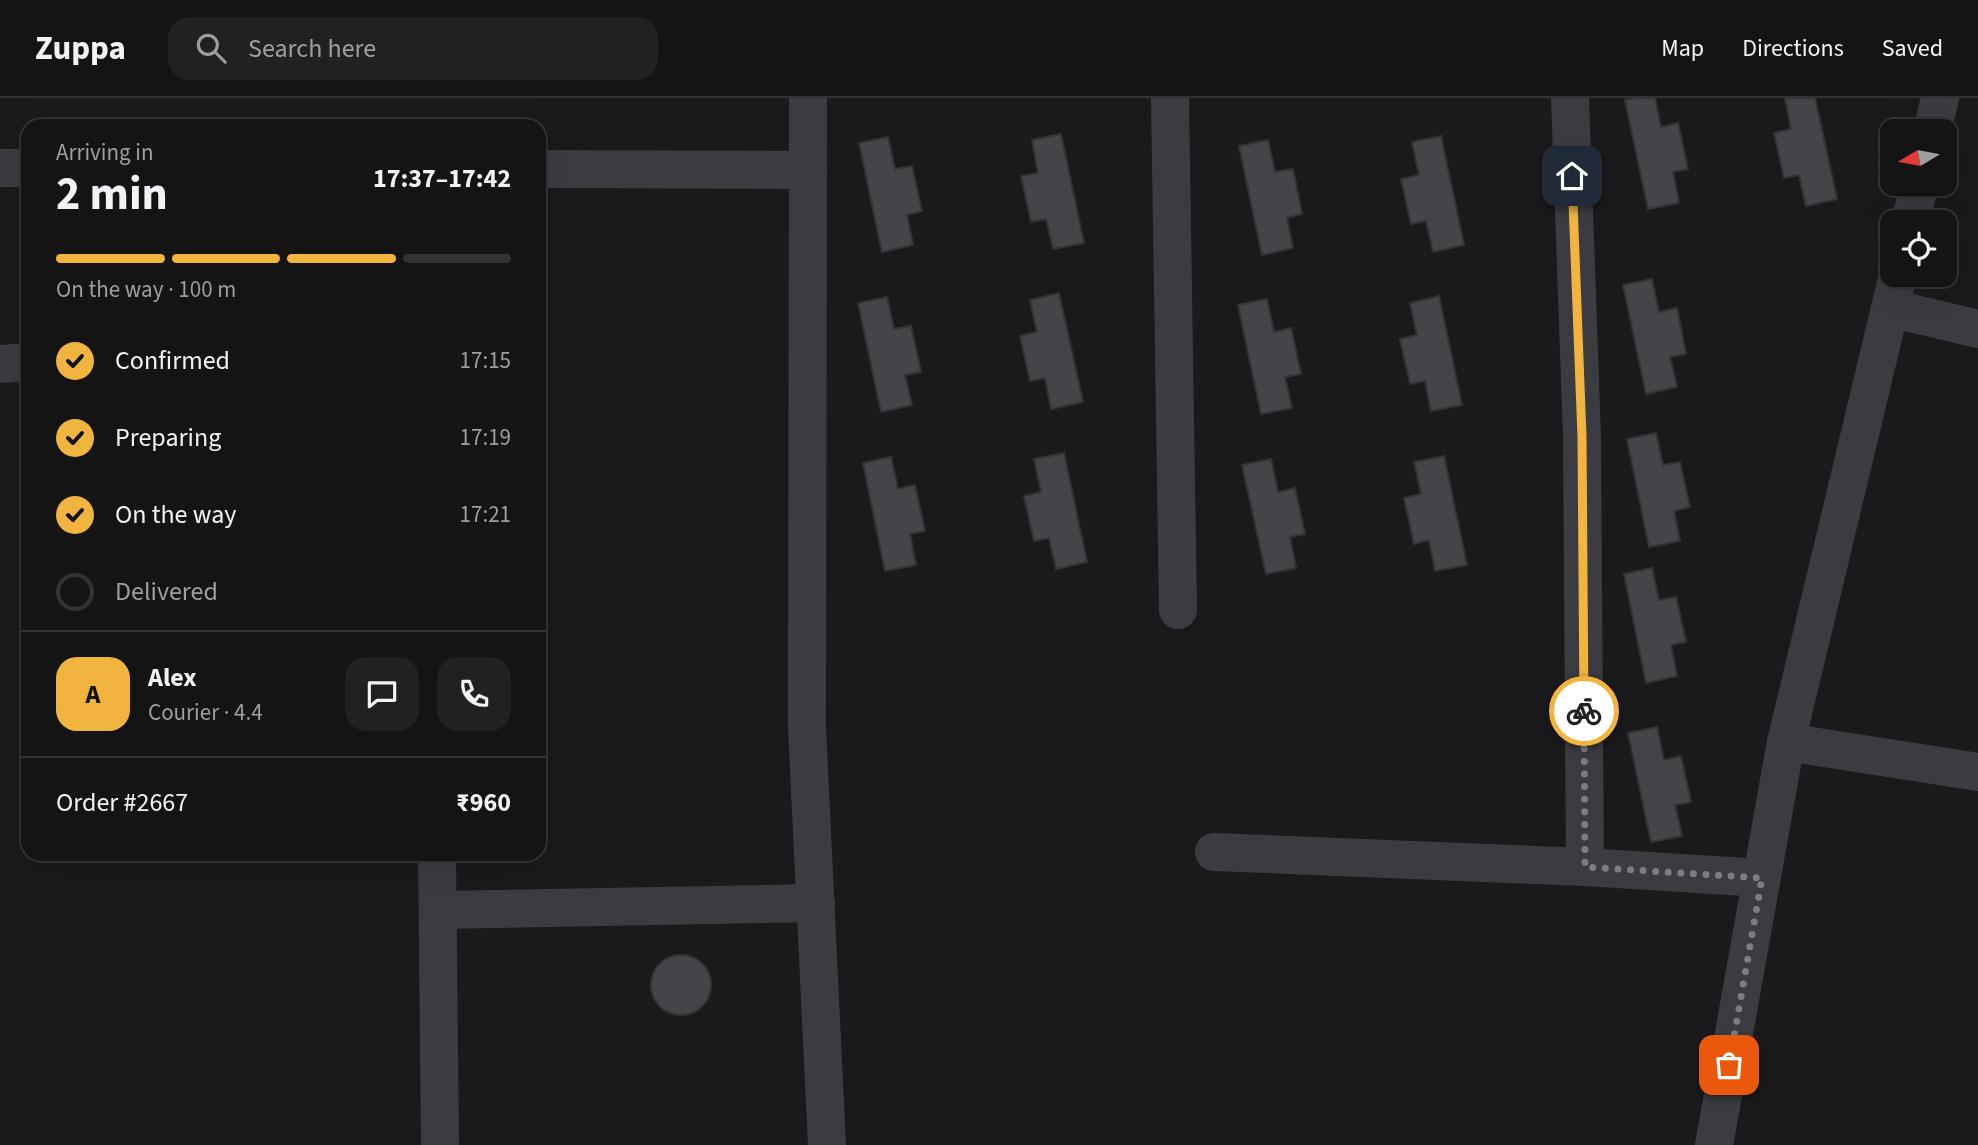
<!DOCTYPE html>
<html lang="en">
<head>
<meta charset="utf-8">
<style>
	:root { --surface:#141415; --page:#212122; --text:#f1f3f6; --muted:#9d9ea0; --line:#333334; --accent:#f1b43e }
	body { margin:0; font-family:"Source Sans 3",sans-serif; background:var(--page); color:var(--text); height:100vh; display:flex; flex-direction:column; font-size:26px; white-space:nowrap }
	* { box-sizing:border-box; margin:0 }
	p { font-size:23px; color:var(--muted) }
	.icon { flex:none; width:38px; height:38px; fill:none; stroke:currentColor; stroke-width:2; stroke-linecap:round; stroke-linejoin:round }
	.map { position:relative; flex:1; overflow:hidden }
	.side { position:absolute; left:21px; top:21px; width:525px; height:742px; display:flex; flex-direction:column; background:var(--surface); border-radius:21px; box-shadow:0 7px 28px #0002,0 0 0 2px var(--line) }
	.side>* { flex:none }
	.needle { width:46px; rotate:260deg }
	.tools { position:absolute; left:1880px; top:21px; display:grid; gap:14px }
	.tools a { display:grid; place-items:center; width:77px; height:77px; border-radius:14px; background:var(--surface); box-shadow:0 7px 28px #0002,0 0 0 2px var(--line); font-size:35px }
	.pin { position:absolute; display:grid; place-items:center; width:60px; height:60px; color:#fff; margin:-30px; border-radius:14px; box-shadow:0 4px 10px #0006 }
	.courier { position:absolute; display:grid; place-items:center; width:70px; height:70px; margin:-35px; border:5px solid #f1b43e; border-radius:50%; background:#fff; color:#222; box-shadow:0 2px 9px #0007 }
	.overview em { font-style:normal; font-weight:700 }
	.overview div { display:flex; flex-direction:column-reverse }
	.overview { display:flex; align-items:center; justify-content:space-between; height:119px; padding:0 35px }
	h1 { font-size:46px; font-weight:700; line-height:52px }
	.bar { display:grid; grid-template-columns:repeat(4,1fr); gap:10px 7px; align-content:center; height:84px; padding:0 35px }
	.bar i { height:9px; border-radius:5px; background:var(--line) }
	.bar .selected { background:var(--accent) }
	.bar p { grid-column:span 4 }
	.line { display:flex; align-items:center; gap:18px; padding:0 35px; border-top:2px solid var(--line) }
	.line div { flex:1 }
	.round { display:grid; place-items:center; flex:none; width:74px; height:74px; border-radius:21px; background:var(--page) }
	ol { padding:0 35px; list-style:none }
	li { display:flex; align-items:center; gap:21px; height:77px }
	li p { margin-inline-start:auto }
	li .icon { padding:7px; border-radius:50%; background:var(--accent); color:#111; stroke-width:4 }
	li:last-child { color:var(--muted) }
	li i { width:38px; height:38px; border:4px solid var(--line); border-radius:50% }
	header { display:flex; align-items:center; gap:42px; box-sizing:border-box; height:98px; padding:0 35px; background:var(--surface); border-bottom:2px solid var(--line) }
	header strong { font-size:33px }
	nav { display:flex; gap:38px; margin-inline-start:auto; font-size:24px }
	.search { width:490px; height:63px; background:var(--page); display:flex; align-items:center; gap:18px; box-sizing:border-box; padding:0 24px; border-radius:21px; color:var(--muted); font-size:26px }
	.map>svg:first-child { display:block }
	.building { fill:#444549; stroke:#343438; stroke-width:2 }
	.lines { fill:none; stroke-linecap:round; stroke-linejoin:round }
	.minor { stroke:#3b3c41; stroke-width:38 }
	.done { stroke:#7a7d84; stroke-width:7; stroke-dasharray:0 12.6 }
	.route { stroke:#f1b43e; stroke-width:9 }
</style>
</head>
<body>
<header>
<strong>Zuppa</strong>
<div class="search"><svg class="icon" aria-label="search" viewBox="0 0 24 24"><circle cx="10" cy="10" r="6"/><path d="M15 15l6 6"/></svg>Search here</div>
<nav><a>Map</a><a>Directions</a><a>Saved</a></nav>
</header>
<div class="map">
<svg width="1978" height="1047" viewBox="0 0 1978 1047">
	<rect width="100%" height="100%" fill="#1a1a1c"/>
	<g class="building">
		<polygon points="1636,0 1655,0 1661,29 1678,25 1688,71 1673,74 1679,105 1648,111 1625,2"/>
		<polygon points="1785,0 1815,0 1837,101 1806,108 1799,77 1784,80 1774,35 1791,31"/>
		<polygon points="1061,36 1084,145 1053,151 1046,121 1031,124 1021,78 1038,75 1032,42"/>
		<polygon points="1441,38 1464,147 1433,154 1426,123 1411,126 1401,81 1419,77 1412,44"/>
		<polygon points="888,39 895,71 912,68 922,113 907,117 913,147 882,154 859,45"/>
		<polygon points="1268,42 1275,74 1293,71 1302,116 1287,120 1293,150 1262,157 1239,48"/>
		<polygon points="1652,181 1659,214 1677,210 1686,256 1670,259 1677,289 1646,296 1623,187"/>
		<polygon points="1059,195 1083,304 1051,311 1045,280 1030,283 1020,238 1037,234 1030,202"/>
		<polygon points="1439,198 1462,307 1431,313 1425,283 1410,286 1400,241 1417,237 1410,205"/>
		<polygon points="887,199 894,231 911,228 921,274 905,277 912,307 881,314 858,205"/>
		<polygon points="1267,201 1274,234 1291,230 1301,276 1285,279 1292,310 1261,316 1238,207"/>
		<polygon points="1656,335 1663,367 1680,364 1690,409 1674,413 1680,443 1649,449 1627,341"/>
		<polygon points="1064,355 1087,464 1056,471 1049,440 1034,443 1024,398 1041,394 1034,361"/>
		<polygon points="1444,358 1467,467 1435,473 1429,442 1414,446 1404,400 1421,396 1414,364"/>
		<polygon points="891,359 898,391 915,387 925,433 910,436 916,467 885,473 863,365"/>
		<polygon points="1271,361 1278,394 1295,390 1305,436 1290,439 1296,470 1266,476 1242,367"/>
		<polygon points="1652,470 1659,502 1676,499 1686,544 1671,547 1677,578 1646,585 1624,476"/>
		<polygon points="1657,629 1664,662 1681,658 1691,704 1675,707 1682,738 1651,744 1628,635"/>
		<circle cx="681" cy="887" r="30"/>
	</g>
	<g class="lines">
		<g class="minor">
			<polyline points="808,0 807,630 827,1047"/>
			<polyline points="1170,0 1178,512"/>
			<polyline points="1570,0 1582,339 1585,769 1762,780"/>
			<polyline points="1932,33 1940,0"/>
			<polyline points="0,70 28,70"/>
			<polyline points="539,71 808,72"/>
			<polyline points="1910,124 1920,86"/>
			<polyline points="1890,210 1978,231"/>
			<polyline points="0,266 28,264"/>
			<polyline points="1786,644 1978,674"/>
			<polyline points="1214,754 1585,769"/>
			<polyline points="437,756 440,1047"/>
			<polyline points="438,812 816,805"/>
			<polyline points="1714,1047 1786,644 1898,177"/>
		</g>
	</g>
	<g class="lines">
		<polyline class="done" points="1584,613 1585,769 1762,780 1729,967"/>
		<polyline class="route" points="1572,78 1582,339 1584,613"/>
	</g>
</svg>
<div class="tools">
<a><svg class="needle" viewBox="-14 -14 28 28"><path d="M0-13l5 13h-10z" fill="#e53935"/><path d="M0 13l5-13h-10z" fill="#9d9ea0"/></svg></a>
<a><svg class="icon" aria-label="locate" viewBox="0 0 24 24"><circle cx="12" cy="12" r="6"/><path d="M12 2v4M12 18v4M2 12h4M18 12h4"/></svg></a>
</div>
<div class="pin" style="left:1729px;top:967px;background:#ea580c"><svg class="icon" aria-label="bag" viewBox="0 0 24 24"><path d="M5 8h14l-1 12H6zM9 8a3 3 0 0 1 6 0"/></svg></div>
<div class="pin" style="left:1572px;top:78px;background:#1f2937"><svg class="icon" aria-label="home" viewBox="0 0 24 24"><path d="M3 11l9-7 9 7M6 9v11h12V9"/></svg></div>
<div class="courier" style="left:1584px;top:613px"><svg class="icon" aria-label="bike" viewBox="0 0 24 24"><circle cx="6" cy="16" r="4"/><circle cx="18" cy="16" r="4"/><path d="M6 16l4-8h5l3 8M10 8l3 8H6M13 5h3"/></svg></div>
<section class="side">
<div class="overview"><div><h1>2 min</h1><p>Arriving in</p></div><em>17:37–17:42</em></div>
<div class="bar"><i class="selected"></i><i class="selected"></i><i class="selected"></i><i></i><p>On the way · 100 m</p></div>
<ol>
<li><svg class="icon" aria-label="check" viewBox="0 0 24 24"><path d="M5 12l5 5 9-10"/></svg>Confirmed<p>17:15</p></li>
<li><svg class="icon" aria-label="check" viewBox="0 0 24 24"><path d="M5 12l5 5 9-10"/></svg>Preparing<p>17:19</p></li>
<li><svg class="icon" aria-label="check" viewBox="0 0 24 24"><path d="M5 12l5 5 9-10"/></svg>On the way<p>17:21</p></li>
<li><i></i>Delivered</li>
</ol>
<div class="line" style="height:126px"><b class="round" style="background:var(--accent);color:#111">A</b><div><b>Alex</b><p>Courier · 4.4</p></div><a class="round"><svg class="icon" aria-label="chat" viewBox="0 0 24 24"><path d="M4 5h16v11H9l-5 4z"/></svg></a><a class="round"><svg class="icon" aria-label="phone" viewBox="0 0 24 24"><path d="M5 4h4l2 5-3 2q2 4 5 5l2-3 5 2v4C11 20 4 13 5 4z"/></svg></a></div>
<div class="line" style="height:91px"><div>Order #2667</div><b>₹960</b></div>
</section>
</div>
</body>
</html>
